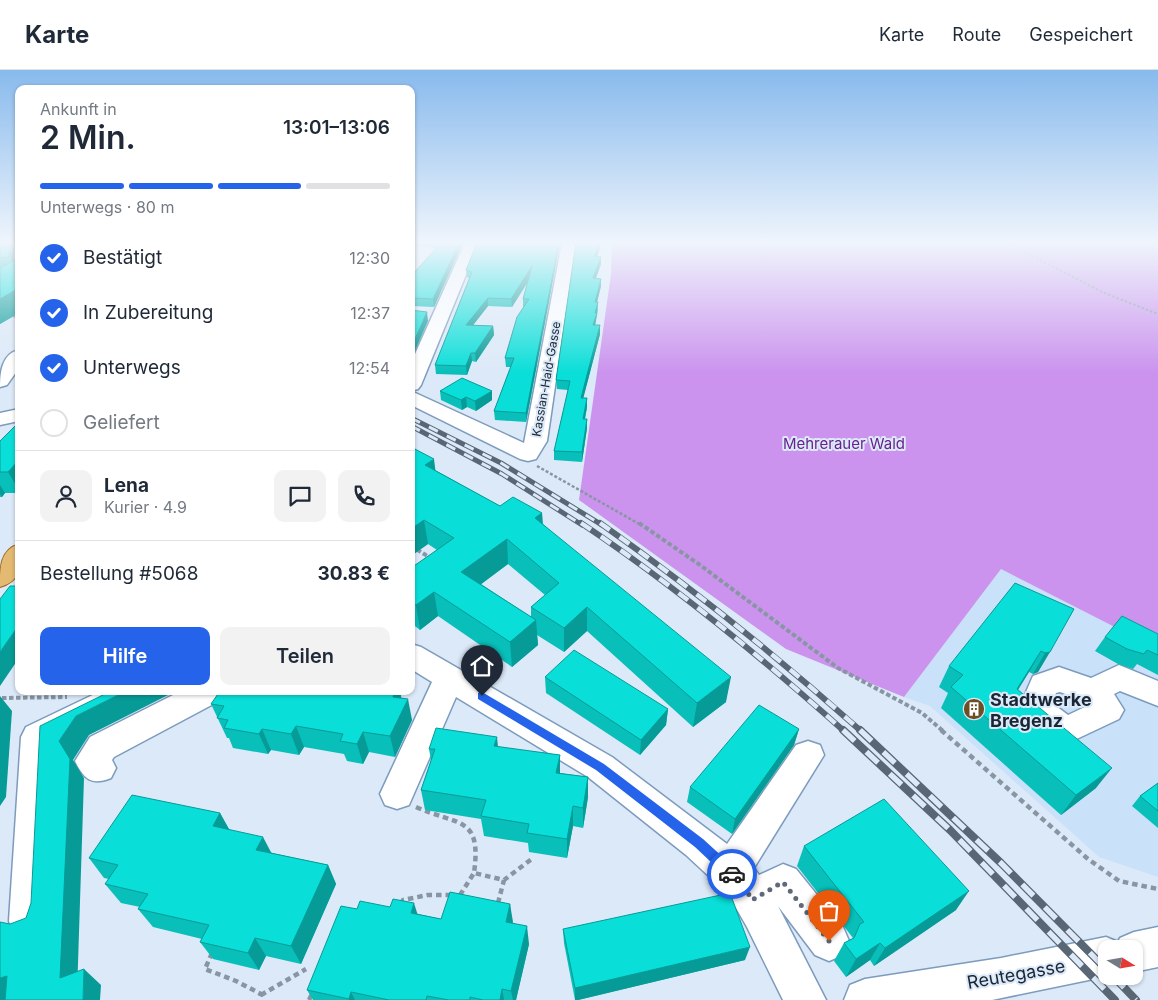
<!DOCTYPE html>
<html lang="de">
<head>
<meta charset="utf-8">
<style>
	:root { --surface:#fff; --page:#f2f2f3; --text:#1f2937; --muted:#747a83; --line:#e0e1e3; --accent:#2563eb }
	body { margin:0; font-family:Inter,sans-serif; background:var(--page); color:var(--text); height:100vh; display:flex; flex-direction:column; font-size:19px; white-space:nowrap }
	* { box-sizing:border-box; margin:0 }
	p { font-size:16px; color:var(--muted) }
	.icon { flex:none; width:28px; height:28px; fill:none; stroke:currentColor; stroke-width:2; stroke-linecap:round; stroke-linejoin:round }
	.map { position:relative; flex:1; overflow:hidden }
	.panel { position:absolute; left:15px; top:15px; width:400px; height:610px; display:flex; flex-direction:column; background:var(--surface); border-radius:10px; box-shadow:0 1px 4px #0004 }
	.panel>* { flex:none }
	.needle { width:32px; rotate:101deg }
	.tools { position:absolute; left:1098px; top:870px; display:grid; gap:10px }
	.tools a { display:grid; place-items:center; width:45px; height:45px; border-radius:10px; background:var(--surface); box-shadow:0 1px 4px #0004; font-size:25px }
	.pin { position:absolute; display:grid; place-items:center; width:42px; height:42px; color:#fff; margin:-51px -21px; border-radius:50% 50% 50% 0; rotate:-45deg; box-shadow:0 0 5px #0007 }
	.pin .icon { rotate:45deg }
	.courier { position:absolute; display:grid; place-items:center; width:50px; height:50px; margin:-25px; border:4px solid #2563eb; border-radius:50%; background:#fff; color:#222; box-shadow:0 1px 6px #0007 }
	.headline em { font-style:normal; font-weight:600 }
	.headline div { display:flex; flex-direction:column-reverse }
	.headline { display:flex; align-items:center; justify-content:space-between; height:85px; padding:0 25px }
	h1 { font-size:32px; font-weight:600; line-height:38px }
	.bar { display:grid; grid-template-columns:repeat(4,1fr); gap:8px 5px; align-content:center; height:60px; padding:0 25px }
	.bar i { height:6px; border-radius:4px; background:var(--line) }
	.bar .active { background:var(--accent) }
	.bar p { grid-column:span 4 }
	.line { display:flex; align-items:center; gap:12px; padding:0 25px; border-top:1px solid var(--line) }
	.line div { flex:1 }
	.round { display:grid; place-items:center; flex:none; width:52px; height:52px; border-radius:10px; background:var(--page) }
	ol { padding:0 25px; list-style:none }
	li { display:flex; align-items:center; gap:15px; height:55px }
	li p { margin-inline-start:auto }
	li .icon { padding:5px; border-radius:50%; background:var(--accent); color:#fff; stroke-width:4 }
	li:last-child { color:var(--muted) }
	li i { width:28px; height:28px; border:2px solid var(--line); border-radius:50% }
	.button { display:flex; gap:10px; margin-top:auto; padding:10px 25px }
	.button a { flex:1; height:58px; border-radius:10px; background:var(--accent); color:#fff; font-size:20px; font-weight:600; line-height:58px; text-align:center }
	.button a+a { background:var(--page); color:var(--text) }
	header { display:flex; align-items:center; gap:30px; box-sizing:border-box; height:70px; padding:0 25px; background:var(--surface); border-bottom:1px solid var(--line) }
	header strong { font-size:24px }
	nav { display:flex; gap:28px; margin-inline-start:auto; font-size:18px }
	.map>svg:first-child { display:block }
	.built { fill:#cae1fa }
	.forest { fill:#cb93ee }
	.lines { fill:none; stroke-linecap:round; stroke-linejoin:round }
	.minor-casing { stroke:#7c9bbd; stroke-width:3 }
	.major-casing { stroke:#92671e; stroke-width:2 }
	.path-far3 { stroke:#8895a3; stroke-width:2; stroke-dasharray:2.5 2; stroke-linecap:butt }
	.path-far2 { stroke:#8895a3; stroke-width:2.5; stroke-dasharray:3 2; stroke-linecap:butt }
	.path-far1 { stroke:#8895a3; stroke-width:4; stroke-dasharray:4.5 2.5; stroke-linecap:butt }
	.path { stroke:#8895a3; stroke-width:4.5; stroke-dasharray:5.5 4; stroke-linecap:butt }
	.minor { fill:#fff; fill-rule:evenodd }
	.major { fill:#e4b971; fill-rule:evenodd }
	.rail-far2-casing { stroke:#596674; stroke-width:5 }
	.rail-far1-casing { stroke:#596674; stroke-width:6 }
	.rail-casing { stroke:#596674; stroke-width:8 }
	.rail-far2 { stroke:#dce9f8; stroke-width:3; stroke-dasharray:10; stroke-linecap:butt }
	.rail-far1 { stroke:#dce9f8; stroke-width:4.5; stroke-dasharray:12; stroke-linecap:butt }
	.rail { stroke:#dce9f8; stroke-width:5.5; stroke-dasharray:16; stroke-linecap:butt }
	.wall { fill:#08bfba; fill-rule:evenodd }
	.shaded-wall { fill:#069b97 }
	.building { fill:#09ded8; stroke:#069b97 }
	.route { fill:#2563eb }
	.done { stroke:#5e6a79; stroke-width:5; stroke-dasharray:0 9 }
	.labels { text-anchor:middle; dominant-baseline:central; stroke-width:4; stroke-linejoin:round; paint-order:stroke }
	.far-street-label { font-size:12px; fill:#1a2634; stroke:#dce9f8 }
	.park-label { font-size:15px; fill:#68228c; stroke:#dce9f8 }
	.near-poi-label { font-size:18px; font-weight:bold; fill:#1a2634; stroke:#dce9f8; text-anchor:start }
	.near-street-label { font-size:18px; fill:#1a2634; stroke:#dce9f8 }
</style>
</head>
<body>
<header>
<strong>Karte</strong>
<nav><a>Karte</a><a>Route</a><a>Gespeichert</a></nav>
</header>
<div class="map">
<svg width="1158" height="930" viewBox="0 0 1158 930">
	<rect width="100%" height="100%" fill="#dce9f8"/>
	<polygon class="built" points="1001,499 1158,579 1158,807 1099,787 930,636 904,627"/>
	<polygon class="forest" points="612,173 1158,173 1158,579 1001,499 904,627 786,579 579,430 611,204"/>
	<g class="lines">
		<g class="minor-casing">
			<g id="minor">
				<polygon points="465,173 479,173 421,315 418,319 411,321 411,293"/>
				<polygon points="562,173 576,173 547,371 536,389 528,391 520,389 411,335 411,321 524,373"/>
				<path d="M19 280V298L7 315 0 317C0 302 2 284 19 280Z"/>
				<polygon points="19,339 19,351 0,355 0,343"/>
				<polygon points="411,574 421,577 612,687 727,774 796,675 808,671 820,675 824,685 754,798 759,805 783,794 796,799 843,857 849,871 843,885 829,891 815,885 778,836 826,930 783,930 747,857 728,824 686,785 588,707 456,627 409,735 397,739 385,735 380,724 432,612 411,599"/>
				<path d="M1119 595 1158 611V636L1120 621 1114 624 1124 640 1119 649 1066 674C1049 668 1028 654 1019 638L1033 606 1059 597 1091 608ZM1060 622 1082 630 1087 636 1068 645 1052 633 1056 623Z"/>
				<polygon points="101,621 145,621 141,630 53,674 47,851 42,865 28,870 14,865 9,851 21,667 26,657"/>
				<path d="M181 621H225L221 630 114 687 112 690 116 698 111 708C91 716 84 709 75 691L90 667Z"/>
				<polygon points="1158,857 1158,897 1134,902 1134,879 1106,879 1106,906 1108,906 992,930 844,930 850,915 865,909 1001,888 1106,867 1118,872 1120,868 1134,862"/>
			</g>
		</g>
		<g class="major-casing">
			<path id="major" d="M19 474C19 494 24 510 0 517 0 497 0 480 19 474Z"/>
		</g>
		<g class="path-far3">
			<polyline points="1008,173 1102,222 1158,244"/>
			<polyline points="9,246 19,247"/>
		</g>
		<polyline class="path-far2" points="537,396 641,455"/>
		<g class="path-far1">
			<polyline points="639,453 700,495 838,598 922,643 943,661"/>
			<polyline points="411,476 429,487"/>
			<polyline points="2,628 67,627"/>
		</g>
		<g class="path">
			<polyline points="941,660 1088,789 1119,811 1158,819"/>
			<path d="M416 737C458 756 482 745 474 803L504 810 533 788"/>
			<polyline points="460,825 474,803"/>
			<polyline points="498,833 504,810"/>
			<polyline points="401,834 403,830 428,825 451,825"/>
			<polyline points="212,883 205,899 236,911 261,924 258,930"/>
			<polyline points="261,925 306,899"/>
			<polyline points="309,930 312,924"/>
		</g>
		<use href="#minor" class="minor"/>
		<use href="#major" class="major"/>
		<g class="rail-far2-casing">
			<g id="rail-far2">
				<polyline points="411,348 501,393 602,455"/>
				<polyline points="411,356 502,404 582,455"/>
			</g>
		</g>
		<g class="rail-far1-casing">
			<g id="rail-far1">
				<path d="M581 453C674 515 761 587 844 661"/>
				<path d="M600 453C691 517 778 587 861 661"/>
			</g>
		</g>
		<g class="rail-casing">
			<g id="rail">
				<polyline points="843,660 950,760 1115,930"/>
				<polyline points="860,660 1001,793 1106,899"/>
				<polyline points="1113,906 1136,930"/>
			</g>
		</g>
		<use href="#rail-far2" class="rail-far2"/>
		<use href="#rail-far1" class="rail-far1"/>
		<use href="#rail" class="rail"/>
	</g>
	<g class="wall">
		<polygon points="0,173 13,173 12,174 14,180 14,190 19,188 19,243 0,254"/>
		<polygon points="411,173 463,173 434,237 411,236 411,206 437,178 411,176"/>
		<polygon points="560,173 526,352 495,350 494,341 511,297 506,297 505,288 524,237 523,237 523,229 528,211 512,237 488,236 473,255 493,256 494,265 476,292 472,291 467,305 436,304 435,295 469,208 467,207 466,200"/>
		<polygon points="576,173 600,173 600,178 597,187 601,194 596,208 601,209 601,216 597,232 598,240 595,255 600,264 583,328 587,328 587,337 585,349 587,349 587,358 582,392 554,390 554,381 568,320 557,319 556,310"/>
		<polygon points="440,321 492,330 476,341 467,337 462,340 441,330"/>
		<polygon points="19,352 19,423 5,423 2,427 0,427 0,371"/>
		<path d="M411 377 435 400 500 436 542 443 543 454 726 632 693 657 587 561 564 582 537 565 538 575 512 597 438 546 420 560 411 553V498L437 480 428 474 411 486ZM508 494 545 525 531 537V547L481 514Z"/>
		<polygon points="1074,539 1038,602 1033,604 1029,602 1018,620 1096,718 1061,745 941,638 948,623 939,617 949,596"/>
		<polygon points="1158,564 1158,605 1137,594 1133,599 1118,594 1095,581 1105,567"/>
		<polygon points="545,607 668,639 666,655 640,685 546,623"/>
		<polygon points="220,621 400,621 401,628 412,650 395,687 369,682 363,694 347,691 344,684 304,677 299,685 271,680 268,684 233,678 229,668 227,668 211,634"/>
		<polygon points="799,659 794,675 732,764 687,732 690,717"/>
		<polygon points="498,677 560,685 560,703 588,707 588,727 583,758 573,756 567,788 529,782 528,773 484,766 481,749 425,740 421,720 431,690 429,679"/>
		<polygon points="1158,713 1158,758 1132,736 1140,726"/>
		<polygon points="220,743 229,759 272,783 328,795 336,814 301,894 266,886 259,900 213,889 200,872 202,869 153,857 138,839 140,837 121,833 105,814 109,809 104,808 89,788"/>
		<polygon points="804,776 956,840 874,896 870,890 846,907 834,891 844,873 853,868 797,796"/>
		<polygon points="510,834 512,854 529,874 516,930 313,930 307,920 357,839 418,844 441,849"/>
		<polygon points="563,859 745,890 578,930 575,930 564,873"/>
	</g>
	<g class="shaded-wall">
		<polygon points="3,173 13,173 12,174 14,180 14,197"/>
		<polygon points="459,173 463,173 434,237 433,229"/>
		<polygon points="559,173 560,173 526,352 526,343"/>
		<polygon points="599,173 600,173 600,178 595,194 595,186"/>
		<polygon points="601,187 601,194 593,216 593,208"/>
		<polygon points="532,196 533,204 512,237 511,229"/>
		<polygon points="601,209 601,216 595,240 595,232"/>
		<polygon points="19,218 19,243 0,254 0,229"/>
		<polygon points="488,228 488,236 467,263 466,255"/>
		<polygon points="598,232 596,251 593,263 593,255 595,243"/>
		<polygon points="427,242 428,251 411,290 411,278"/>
		<polygon points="600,255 600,264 581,337 581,328"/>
		<polygon points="493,256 494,265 476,292 475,283"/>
		<polygon points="471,283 472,291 467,305 466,296"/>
		<polygon points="492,321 492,330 476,341 475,331"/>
		<polygon points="466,327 467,337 462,340 461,330"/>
		<polygon points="587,328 587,337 583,358 583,349"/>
		<polygon points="587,349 587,358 582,392 582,382"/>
		<polygon points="434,389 437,413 425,395"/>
		<polygon points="19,390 19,420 8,402"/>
		<polygon points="0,415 5,423 2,427 0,424"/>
		<polygon points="542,443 543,468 535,448"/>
		<polygon points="424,450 428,474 411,486 411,459"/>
		<polygon points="507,469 508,494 464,527 461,502"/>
		<polygon points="434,522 438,546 420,560 416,535"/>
		<polygon points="587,537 587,561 564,582 564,558"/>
		<polygon points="536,550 538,575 512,597 510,572"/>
		<polygon points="19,555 19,588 0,616 0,582"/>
		<polygon points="1041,581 1029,602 1005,640 1017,619"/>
		<polygon points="1050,582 1038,602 1033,604 1045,583"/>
		<polygon points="731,607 726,632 693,657 697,633"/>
		<polygon points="126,621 176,621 89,665 73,690 84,708 77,924 60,908 59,671 76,646"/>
		<polygon points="396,621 400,621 403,636 393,627"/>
		<polygon points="0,626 12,641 6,727 0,736"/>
		<polygon points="408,629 412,650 395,687 390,666"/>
		<polygon points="668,639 666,655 640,685 641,670"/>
		<polygon points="296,656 304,677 299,685 291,664"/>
		<polygon points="262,659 271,680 268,684 259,664"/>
		<polygon points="799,659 794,675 732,764 735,749"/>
		<polygon points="363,662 369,682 363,694 357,674"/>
		<polygon points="497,667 499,687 494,676"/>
		<polygon points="560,685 560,706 556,703"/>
		<polygon points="1112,698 1096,718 1061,745 1076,725"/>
		<polygon points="588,707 588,727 583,758 583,738"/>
		<polygon points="573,736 573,756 567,788 567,769"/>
		<polygon points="220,743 231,763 213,756"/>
		<polygon points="263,767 273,786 256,780"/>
		<polygon points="328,795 336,814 301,894 291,876"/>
		<polygon points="969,821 956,840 874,896 885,878"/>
		<polygon points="414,833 420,852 411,843"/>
		<polygon points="510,834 513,852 508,870 506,852"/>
		<polygon points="527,856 529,874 516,930 513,930 511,921"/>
		<polygon points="255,868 266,886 259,900 248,883"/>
		<polygon points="880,873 870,890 846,907 856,889"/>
		<polygon points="750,877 745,890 578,930 575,930 575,918"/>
		<polygon points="84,899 101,915 100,930 83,930"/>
		<polygon points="7,906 6,930 0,930 0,908"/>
		<polygon points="502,919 504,930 500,930"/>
		<polygon points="351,922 355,930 349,930 349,929"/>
	</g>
	<g class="building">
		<polygon points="0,173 9,173 9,187 0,188"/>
		<polygon points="441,173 459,173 433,229 411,228 411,206"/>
		<polygon points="477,173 559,173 526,343 494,341 514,288 505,288 517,247 529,229 523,229 532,196 511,229 488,228 466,255 493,256 475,283 471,283 466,296 435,295 472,202 466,200"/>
		<polygon points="576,173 599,173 595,186 601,187 593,208 601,209 595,232 598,232 595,243 597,243 593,255 600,255 581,328 587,328 583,349 587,349 582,382 554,381 570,311 556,310"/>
		<polygon points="19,188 19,218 0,229 0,198"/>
		<polygon points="411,240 427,242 411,278"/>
		<polygon points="462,308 492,321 475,331 466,327 461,330 440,321"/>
		<polygon points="19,352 19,385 17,387 19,387 19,390 8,402 0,402 0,371"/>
		<polygon points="411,377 434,389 425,395 500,436 513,427 542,443 535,448 731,607 697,633 587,537 564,558 531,537 559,513 507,469 461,502 536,550 510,572 434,522 416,535 411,532 411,498 454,468 424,450 411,459 411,423 413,422 411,421"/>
		<polygon points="1015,513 1074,539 1050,582 1045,583 1041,581 1017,619 1112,698 1076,725 951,617 963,605 949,596"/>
		<polygon points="10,516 19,516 19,555 0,582 0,529"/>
		<polygon points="1122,546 1158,564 1158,585 1147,580 1144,584 1127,579 1105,567"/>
		<polygon points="574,580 668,639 641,670 545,607"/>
		<polygon points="111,621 126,621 76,646 59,671 70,689 60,908 84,899 83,930 5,930 7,906 0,908 0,852 10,854 26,848 31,833 40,656"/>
		<polygon points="220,621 396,621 393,627 408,629 390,666 363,662 357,674 340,671 343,664 296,656 291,664 262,659 259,664 224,658 228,650 217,648 224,636 211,634"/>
		<polygon points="759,635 799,659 735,749 690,717"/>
		<polygon points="436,658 497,667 494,676 560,685 556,703 588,707 583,738 573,736 567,769 527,763 529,754 481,746 486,730 421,720 435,679 429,679"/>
		<polygon points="1158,713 1158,741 1140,726"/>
		<polygon points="132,725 220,743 213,756 263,767 256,780 328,795 291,876 255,868 248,883 200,872 209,855 138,839 148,824 105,814 118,795 89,788"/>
		<polygon points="884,729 969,821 885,878 880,873 856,889 844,873 854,868 860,854 864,852 804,776"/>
		<polygon points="450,822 510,834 506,852 527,856 511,921 502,919 500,930 483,930 470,927 470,930 449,930 427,926 426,930 389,930 351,922 349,929 307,920 341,836 357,839 360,831 390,837 393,829 414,833 411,843 441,849"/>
		<polygon points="730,823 750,877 575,918 563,859"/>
	</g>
	<linearGradient id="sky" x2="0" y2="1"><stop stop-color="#88baed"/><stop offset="0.57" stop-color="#eff5fc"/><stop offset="1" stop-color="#eff5fc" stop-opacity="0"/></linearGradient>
	<rect width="1158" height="303" fill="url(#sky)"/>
	<polygon class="route" points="482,622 604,694 703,769 737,800 738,804 737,808 732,810 728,808 695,777 596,700 478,629 478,623"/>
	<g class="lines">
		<polyline class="done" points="732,804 741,811 752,830 783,812 829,871"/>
	</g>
	<defs>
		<g id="building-disc" transform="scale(1.125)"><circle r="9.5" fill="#6e4e24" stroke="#dce9f8"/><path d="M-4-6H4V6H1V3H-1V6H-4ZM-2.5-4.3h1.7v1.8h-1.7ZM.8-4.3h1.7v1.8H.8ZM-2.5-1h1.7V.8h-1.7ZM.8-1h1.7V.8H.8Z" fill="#fff"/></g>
	</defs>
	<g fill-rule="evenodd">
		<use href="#building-disc" x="974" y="639"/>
	</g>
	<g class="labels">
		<g class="far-street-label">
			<text transform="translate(546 309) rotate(-80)">Kassian-Haid-Gasse</text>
		</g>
		<g class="park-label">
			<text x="844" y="373">Mehrerauer Wald</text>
		</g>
		<g class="near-poi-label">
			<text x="990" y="629">Stadtwerke<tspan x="990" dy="21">Bregenz</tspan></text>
		</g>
		<g class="near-street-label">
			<text transform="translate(1016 904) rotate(-10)">Reutegasse</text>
		</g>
	</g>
</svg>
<div class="tools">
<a><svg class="needle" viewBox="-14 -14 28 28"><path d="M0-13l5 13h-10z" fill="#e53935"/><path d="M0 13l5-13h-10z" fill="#747a83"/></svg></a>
</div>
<div class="pin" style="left:829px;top:871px;background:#ea580c"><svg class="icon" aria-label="bag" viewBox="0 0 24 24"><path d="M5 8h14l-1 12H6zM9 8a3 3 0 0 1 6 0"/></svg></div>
<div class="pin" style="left:482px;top:626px;background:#1f2937"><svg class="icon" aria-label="home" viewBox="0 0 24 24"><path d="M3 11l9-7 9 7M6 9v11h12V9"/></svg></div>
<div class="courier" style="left:732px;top:804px"><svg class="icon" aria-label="car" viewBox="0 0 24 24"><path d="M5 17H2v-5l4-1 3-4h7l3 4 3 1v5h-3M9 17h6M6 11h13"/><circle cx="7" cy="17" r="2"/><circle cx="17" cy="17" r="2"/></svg></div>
<section class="panel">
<div class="headline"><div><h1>2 Min.</h1><p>Ankunft in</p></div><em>13:01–13:06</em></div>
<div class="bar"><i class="active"></i><i class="active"></i><i class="active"></i><i></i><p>Unterwegs · 80 m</p></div>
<ol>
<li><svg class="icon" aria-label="check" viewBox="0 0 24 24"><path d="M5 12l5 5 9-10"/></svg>Bestätigt<p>12:30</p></li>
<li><svg class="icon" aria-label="check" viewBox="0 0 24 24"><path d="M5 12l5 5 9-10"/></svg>In Zubereitung<p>12:37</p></li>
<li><svg class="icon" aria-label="check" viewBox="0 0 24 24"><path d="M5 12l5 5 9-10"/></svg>Unterwegs<p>12:54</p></li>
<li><i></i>Geliefert</li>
</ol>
<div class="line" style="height:90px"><a class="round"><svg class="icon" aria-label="person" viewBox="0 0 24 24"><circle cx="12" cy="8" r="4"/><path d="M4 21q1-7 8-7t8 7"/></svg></a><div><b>Lena</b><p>Kurier · 4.9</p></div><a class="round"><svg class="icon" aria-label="chat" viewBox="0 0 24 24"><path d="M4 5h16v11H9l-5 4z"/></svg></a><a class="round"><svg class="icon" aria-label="phone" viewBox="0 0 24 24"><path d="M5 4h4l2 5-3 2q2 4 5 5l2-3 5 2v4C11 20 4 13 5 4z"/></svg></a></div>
<div class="line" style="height:65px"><div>Bestellung #5068</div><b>30.83 €</b></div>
<div class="button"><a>Hilfe</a><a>Teilen</a></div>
</section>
</div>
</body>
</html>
